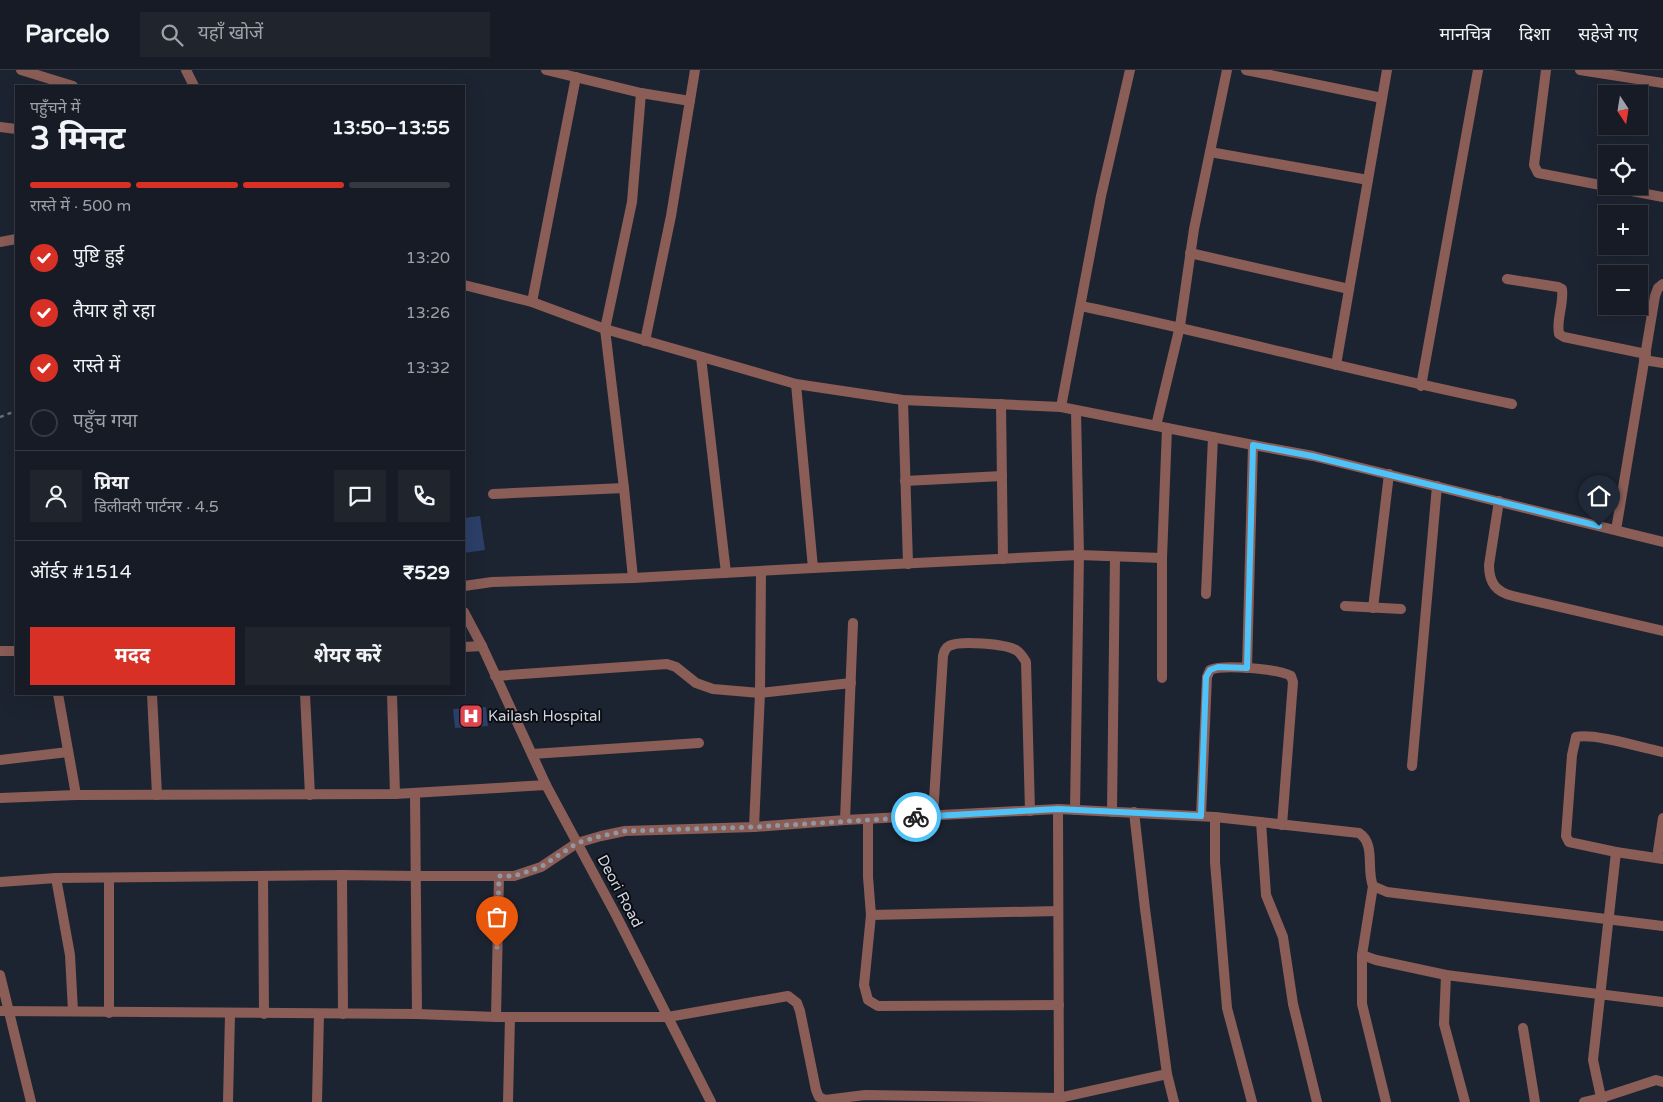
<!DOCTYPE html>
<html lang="hi">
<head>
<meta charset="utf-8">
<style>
	:root { --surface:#161b25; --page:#1f242d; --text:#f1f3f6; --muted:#9ea1a7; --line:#353942; --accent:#d93025 }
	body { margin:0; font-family:"Varela Round","Noto Sans Devanagari",sans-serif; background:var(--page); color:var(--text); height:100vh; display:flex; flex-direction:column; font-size:19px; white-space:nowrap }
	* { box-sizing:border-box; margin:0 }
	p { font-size:16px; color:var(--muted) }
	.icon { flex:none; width:28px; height:28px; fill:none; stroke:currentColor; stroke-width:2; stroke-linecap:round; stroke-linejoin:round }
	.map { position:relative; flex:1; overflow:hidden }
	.side { position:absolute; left:15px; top:15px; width:450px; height:610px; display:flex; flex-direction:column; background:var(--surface); border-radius:0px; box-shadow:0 5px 20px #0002,0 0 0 1px var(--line) }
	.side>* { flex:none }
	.needle { width:32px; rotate:168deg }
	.tools { position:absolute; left:1598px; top:15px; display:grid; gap:10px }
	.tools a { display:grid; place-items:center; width:50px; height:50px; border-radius:0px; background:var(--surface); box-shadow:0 5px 20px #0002,0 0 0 1px var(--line); font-size:25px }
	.pin { position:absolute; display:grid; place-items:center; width:42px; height:42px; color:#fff; margin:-51px -21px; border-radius:50% 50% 50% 0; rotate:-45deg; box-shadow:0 0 5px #0007 }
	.pin .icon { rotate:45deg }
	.courier { position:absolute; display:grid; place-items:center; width:50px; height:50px; margin:-25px; border:4px solid #4fc3f7; border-radius:50%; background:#fff; color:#222; box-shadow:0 1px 6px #0007 }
	.overview em { font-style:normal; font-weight:700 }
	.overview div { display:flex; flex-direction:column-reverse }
	.overview { display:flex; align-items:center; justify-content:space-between; height:85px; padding:0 15px }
	h1 { font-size:32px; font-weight:700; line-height:38px }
	.bar { display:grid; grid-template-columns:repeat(4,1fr); gap:8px 5px; align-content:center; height:60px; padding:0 15px }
	.bar i { height:6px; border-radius:4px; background:var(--line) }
	.bar .on { background:var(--accent) }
	.bar p { grid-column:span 4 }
	.line { display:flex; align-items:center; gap:12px; padding:0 15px; border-top:1px solid var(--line) }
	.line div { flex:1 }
	.round { display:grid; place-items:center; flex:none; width:52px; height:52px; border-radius:0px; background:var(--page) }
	ol { padding:0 15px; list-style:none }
	li { display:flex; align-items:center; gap:15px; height:55px }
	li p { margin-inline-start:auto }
	li .icon { padding:5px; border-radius:50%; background:var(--accent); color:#fff; stroke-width:4 }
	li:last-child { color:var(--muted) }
	li i { width:28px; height:28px; border:2px solid var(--line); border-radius:50% }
	.cta { display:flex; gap:10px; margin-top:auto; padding:10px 15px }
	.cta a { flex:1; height:58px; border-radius:0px; background:var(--accent); color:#fff; font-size:20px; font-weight:700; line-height:58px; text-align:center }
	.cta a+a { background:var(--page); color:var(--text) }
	header { display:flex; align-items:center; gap:30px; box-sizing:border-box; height:70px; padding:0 25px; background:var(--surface); border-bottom:1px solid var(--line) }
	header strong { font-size:24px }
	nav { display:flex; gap:28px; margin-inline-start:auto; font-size:18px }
	.search { width:350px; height:45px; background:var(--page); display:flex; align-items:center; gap:12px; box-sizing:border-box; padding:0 18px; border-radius:0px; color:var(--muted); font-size:19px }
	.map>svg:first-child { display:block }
	.building { fill:#2c3f68 }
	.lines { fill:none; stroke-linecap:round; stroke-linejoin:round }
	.path { stroke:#696f7a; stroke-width:2.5; stroke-dasharray:4 4; stroke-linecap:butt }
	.minor { stroke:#8a5d57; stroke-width:10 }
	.tertiary { stroke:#8a5d57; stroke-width:10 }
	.done { stroke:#9196a1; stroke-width:5; stroke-dasharray:0 9 }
	.route { stroke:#4fc3f7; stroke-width:6 }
	.labels { text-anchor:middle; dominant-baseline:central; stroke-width:4; stroke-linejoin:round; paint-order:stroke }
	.poi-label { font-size:15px; fill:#cfd4dd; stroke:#0a0d13; text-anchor:start }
	.street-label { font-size:15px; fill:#cfd4dd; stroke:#0a0d13 }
</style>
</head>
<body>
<header>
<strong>Parcelo</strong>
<div class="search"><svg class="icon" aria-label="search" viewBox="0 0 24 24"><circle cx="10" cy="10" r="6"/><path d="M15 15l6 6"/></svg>यहाँ खोजें</div>
<nav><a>मानचित्र</a><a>दिशा</a><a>सहेजे गए</a></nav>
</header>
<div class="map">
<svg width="1663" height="1032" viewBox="0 0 1663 1032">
	<rect width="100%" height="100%" fill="#1d2431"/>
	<g class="building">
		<polygon points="480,446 485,480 464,483 464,448"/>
		<polygon points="486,637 488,656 455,658 453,639"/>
	</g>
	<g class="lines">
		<polyline class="path" points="0,347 16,341"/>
		<g class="minor">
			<polyline points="21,0 73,16"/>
			<polyline points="546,0 641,23 690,31"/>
			<polyline points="1246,0 1382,28"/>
			<polyline points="1546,0 1534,95 1538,103 1663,127"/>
			<polyline points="1580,0 1663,13"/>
			<polyline points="0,57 16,59"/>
			<polyline points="1210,82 1368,110"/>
			<polyline points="0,172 16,169"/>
			<polyline points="1190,183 1349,219"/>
			<path d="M1507 209 1558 217 1562 219C1564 235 1556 249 1559 264L1564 267 1646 284"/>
			<polyline points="464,215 532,232 605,259 796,314 903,330 1061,337 1253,375 1313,386 1663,472"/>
			<polyline points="532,232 576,7"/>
			<path d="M1081 236C1225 266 1367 305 1512 334"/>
			<polyline points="645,271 671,146 695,0"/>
			<polyline points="701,287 726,503"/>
			<polyline points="1644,290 1663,293"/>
			<polyline points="1336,295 1387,0"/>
			<polyline points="796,314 813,498 1079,485 1162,488"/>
			<polyline points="1421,316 1478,0"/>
			<polyline points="903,330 908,494"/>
			<polyline points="1001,334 1003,489"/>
			<polyline points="1061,337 1101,126 1130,0"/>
			<polyline points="1156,356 1180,256 1194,159 1227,0"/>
			<polyline points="905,411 1002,406"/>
			<polyline points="493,424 624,418"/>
			<path d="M1499 431 1489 495C1489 513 1496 522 1513 526L1663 561"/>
			<polyline points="1616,460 1655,226 1658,218 1663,214"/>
			<polyline points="633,508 624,418 605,259 632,132 641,23"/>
			<polyline points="464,516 492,512 633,508 813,498"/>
			<polyline points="1206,524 1213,367"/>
			<polyline points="1345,536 1401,539"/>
			<polyline points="1373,538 1389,404"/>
			<polyline points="464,577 482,576"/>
			<polyline points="0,581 16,581"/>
			<polyline points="1247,598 1253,375"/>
			<polyline points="495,606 667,594 676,597 696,613 713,619 760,623 851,613"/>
			<polyline points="1162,608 1162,488 1167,358"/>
			<polyline points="58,624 76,725"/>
			<polyline points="152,624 157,725"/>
			<polyline points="305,624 310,725"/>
			<polyline points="392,624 395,724"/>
			<path d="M1663 682C1642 678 1596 663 1576 667L1572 685 1566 766 1569 772 1616 782 1663 789"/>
			<polyline points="532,684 699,673"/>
			<polyline points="0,690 68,682"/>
			<polyline points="1412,696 1437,416"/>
			<polyline points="415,723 417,944"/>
			<polyline points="0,728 76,725 395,724 546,715"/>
			<polyline points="1058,739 1059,1028"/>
			<polyline points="1075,740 1079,485 1076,341"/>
			<polyline points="1112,742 1115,487"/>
			<polyline points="1134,742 1145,839 1167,1004 1174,1032"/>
			<path d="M933 746 943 586C944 582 945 578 949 576 960 570 1005 574 1016 580 1021 583 1023 587 1026 592L1030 741"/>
			<path d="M1201 746 1207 607 1210 600C1224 594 1278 599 1291 606L1293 612 1282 755"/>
			<polyline points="1215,747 1215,792 1227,938 1252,1032"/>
			<polyline points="868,749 868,807 871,845 1058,841"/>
			<polyline points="845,750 853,553"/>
			<polyline points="1261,752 1266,825 1283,867 1293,934 1317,1032"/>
			<polyline points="754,757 760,623 761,502"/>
			<polyline points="1657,788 1663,748"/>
			<polyline points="342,805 343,944"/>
			<polyline points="263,806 264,944"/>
			<polyline points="56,808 70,885 73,941"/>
			<polyline points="109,808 109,943"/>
			<path d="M0 812 56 808 342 805 417 806H514L541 797 577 773 601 766 625 761 754 757 845 750 1058 739 1215 747 1359 763C1376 774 1366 799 1373 816L1387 822 1663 856"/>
			<polyline points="1373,816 1362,885 1376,890 1446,905 1663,932"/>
			<polyline points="871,845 864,915 868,930 878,936 1059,935"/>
			<polyline points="1362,885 1362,934 1386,1032"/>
			<polyline points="0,905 31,1032"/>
			<polyline points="1446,905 1444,954 1465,1032"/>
			<polyline points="0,941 417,944 496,947 668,947 788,926 797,933 800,941 816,1020 819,1027 825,1030 865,1025 1059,1028 1167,1004"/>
			<polyline points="496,947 499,806"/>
			<polyline points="1523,958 1535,1032"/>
			<polyline points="228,1032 230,944"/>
			<polyline points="317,1032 319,944"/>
			<polyline points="508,1032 510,947"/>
			<polyline points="1584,1032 1601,1028 1656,1010 1663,1012"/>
			<polyline points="1602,1032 1593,990 1616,782"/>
		</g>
		<g class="tertiary">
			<polyline points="186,0 194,16"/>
			<polyline points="464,542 482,576 546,715 616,845 711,1032"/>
		</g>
	</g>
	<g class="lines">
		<polyline class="done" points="497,877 499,806 514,806 541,797 577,773 601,766 625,761 754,757 916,747"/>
		<polyline class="route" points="916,747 1058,739 1201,746 1206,607 1210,600 1218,597 1247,598 1253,375 1312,386 1599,456"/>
	</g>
	<defs>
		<g id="hospital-square" transform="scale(1.25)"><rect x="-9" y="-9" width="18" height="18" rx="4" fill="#e0444e" stroke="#0a0d13"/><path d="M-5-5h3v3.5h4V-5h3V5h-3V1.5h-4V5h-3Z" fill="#fff"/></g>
	</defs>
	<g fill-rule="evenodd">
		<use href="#hospital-square" x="471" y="646"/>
	</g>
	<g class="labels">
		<g class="poi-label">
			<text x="488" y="646">Kailash Hospital</text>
		</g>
		<g class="street-label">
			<text transform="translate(620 821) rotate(62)">Deori Road</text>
		</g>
	</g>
</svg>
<div class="tools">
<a><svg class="needle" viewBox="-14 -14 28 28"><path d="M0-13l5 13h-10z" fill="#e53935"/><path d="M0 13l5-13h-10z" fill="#9ea1a7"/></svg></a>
<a><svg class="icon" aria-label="locate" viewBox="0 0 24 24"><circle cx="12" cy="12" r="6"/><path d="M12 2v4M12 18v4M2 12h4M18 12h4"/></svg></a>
<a>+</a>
<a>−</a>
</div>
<div class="pin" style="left:497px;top:877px;background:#ea580c"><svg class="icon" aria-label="bag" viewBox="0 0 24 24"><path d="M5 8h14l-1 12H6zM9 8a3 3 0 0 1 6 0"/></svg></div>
<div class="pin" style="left:1599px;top:456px;background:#1f2937"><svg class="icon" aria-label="home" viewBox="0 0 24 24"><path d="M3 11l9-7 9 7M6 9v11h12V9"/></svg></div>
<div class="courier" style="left:916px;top:747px"><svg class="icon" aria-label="bike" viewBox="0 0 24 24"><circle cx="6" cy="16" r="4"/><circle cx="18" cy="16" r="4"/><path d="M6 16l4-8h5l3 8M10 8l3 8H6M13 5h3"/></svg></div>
<section class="side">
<div class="overview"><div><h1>3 मिनट</h1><p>पहुँचने में</p></div><em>13:50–13:55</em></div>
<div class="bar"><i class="on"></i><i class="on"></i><i class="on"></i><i></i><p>रास्ते में · 500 m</p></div>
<ol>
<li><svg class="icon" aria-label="check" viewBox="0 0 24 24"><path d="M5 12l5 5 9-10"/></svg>पुष्टि हुई<p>13:20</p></li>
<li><svg class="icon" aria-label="check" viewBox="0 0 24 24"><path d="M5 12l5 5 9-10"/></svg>तैयार हो रहा<p>13:26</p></li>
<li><svg class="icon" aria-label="check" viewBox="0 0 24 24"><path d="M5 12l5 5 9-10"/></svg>रास्ते में<p>13:32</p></li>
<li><i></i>पहुँच गया</li>
</ol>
<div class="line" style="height:90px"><a class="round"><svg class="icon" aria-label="person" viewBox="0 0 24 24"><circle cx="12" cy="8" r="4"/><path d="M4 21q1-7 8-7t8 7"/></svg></a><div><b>प्रिया</b><p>डिलीवरी पार्टनर · 4.5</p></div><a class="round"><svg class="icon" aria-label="chat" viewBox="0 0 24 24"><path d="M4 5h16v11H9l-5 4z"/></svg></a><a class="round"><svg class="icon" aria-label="phone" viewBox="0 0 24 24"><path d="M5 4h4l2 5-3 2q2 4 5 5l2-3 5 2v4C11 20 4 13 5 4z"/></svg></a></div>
<div class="line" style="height:65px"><div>ऑर्डर #1514</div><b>₹529</b></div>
<div class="cta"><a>मदद</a><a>शेयर करें</a></div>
</section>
</div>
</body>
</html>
